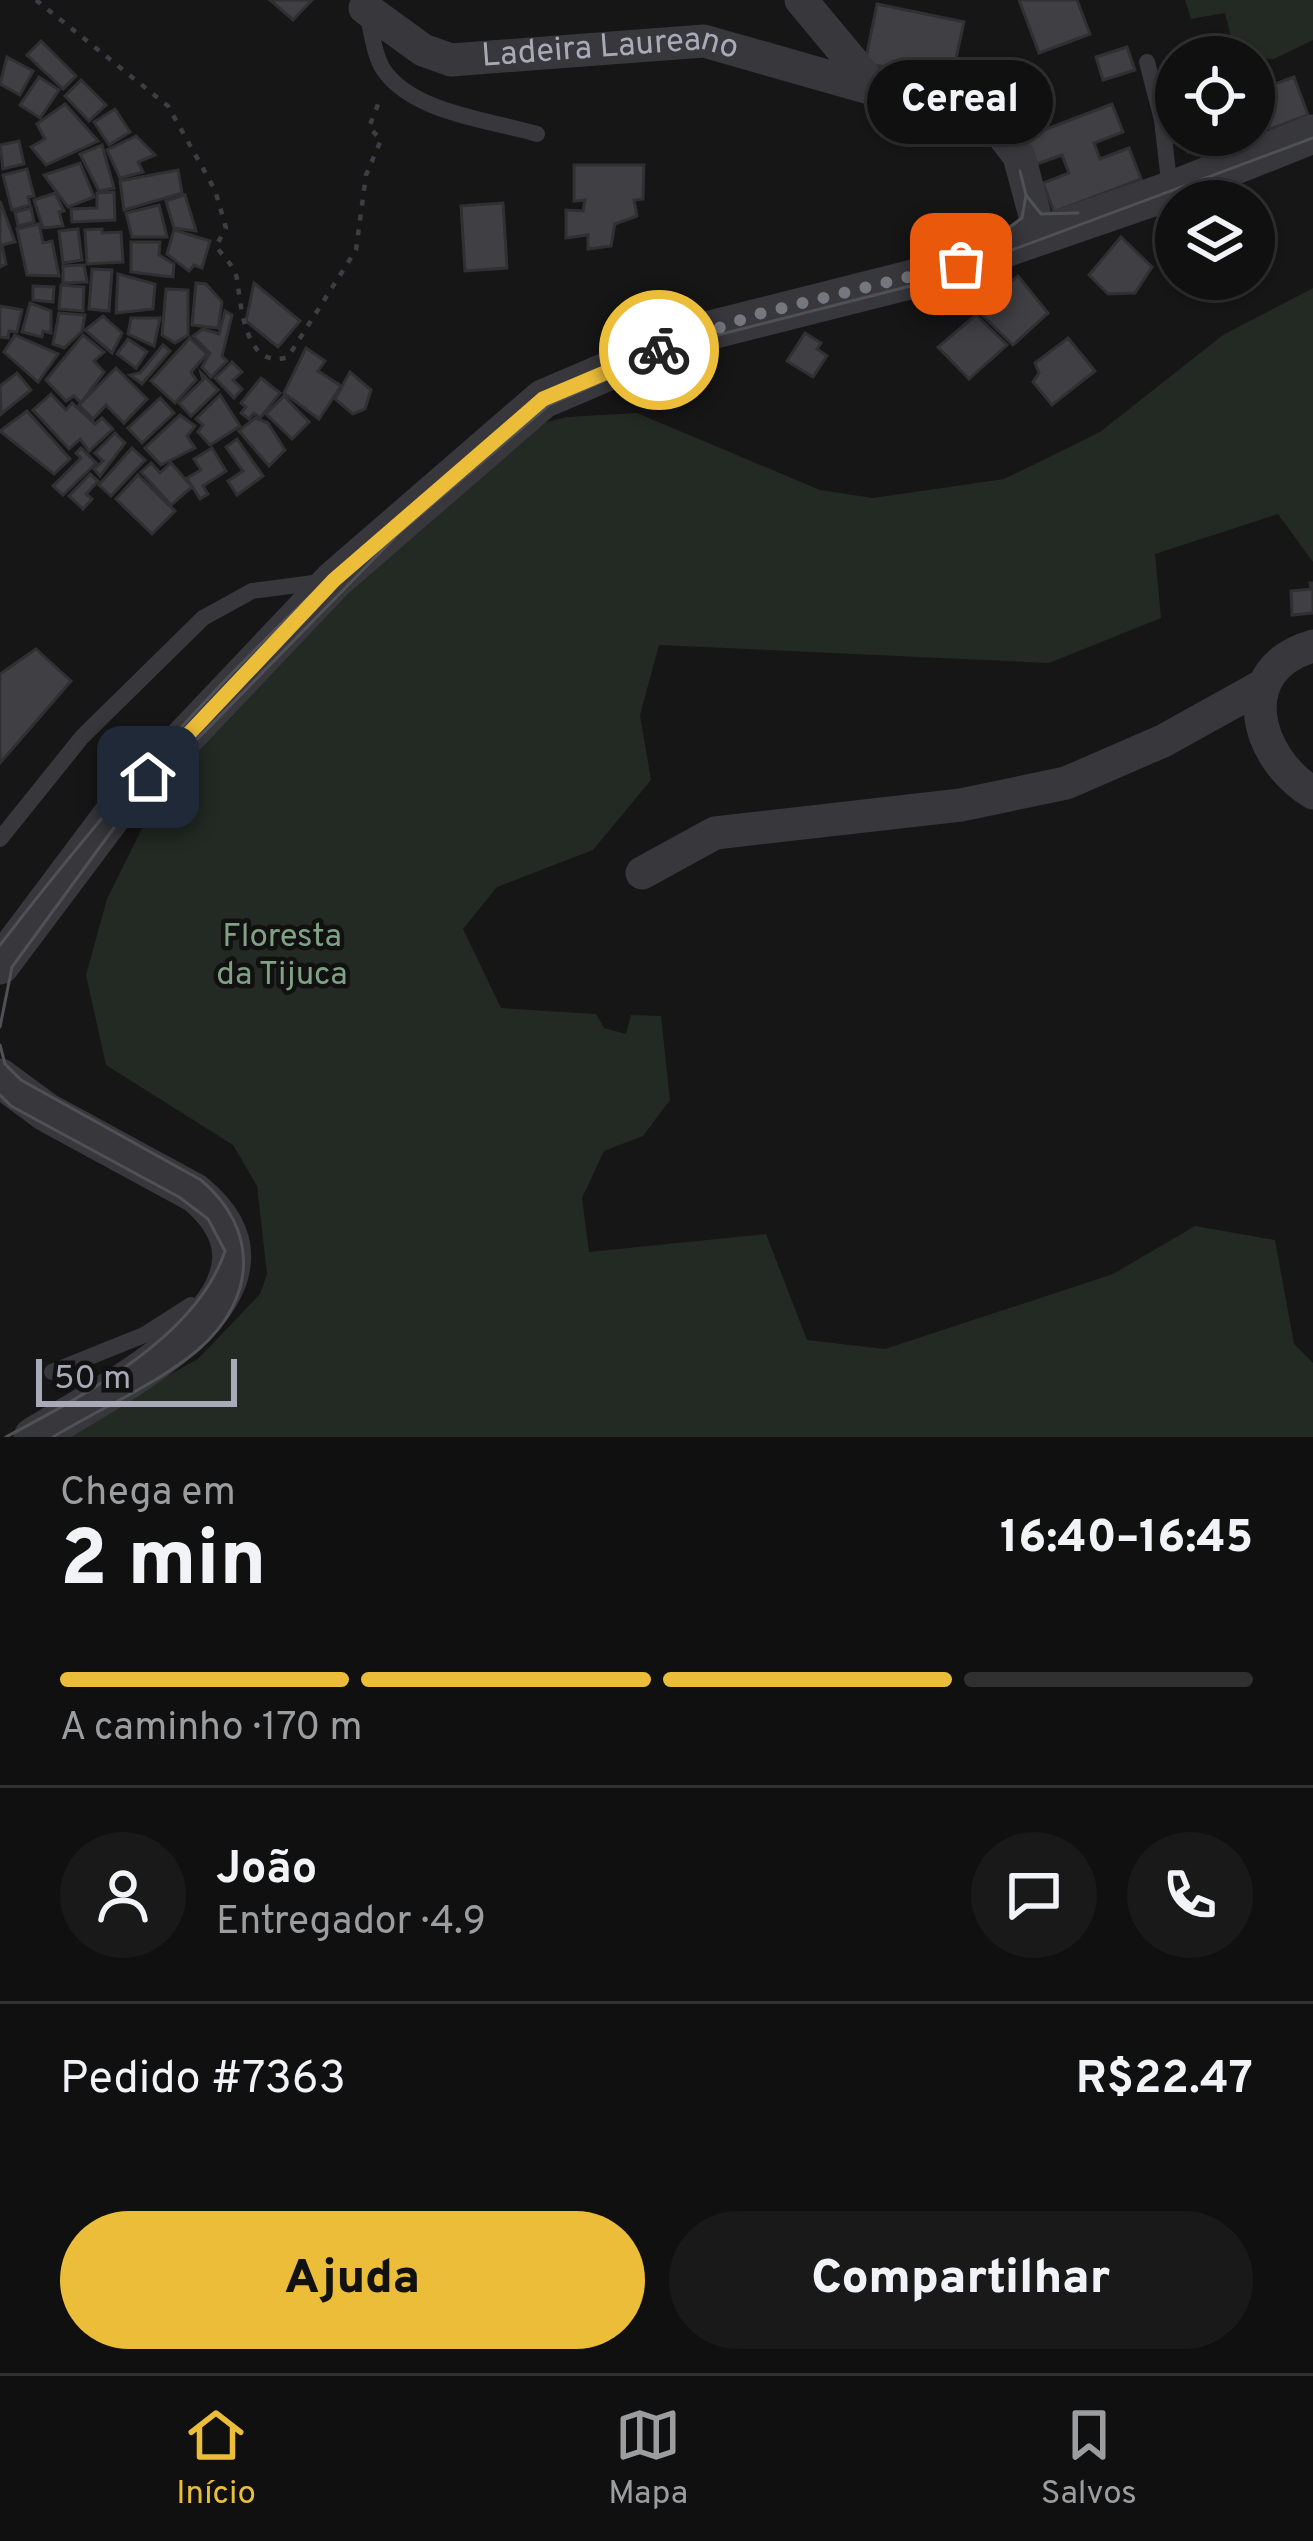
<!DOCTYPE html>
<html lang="pt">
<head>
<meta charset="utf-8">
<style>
	:root { --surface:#101011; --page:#19191a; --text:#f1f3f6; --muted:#9c9d9f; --line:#303031; --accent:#ecbd39 }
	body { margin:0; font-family:Overpass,sans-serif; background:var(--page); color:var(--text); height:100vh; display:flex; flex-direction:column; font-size:45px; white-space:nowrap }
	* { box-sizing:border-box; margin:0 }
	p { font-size:39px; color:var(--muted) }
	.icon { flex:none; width:66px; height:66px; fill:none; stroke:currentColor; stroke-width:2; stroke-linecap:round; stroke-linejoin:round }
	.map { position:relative; height:1437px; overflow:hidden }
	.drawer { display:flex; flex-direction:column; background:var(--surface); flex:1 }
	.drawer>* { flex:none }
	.tools { position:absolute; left:1155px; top:36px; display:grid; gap:24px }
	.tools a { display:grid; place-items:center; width:120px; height:120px; border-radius:50%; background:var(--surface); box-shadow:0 3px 9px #0004,0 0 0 3px var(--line); font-size:60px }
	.scale { position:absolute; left:36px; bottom:30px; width:201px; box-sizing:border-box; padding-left:12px; border:6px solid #a8abb7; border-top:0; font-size:33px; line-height:42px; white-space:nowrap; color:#a8abb7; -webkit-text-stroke:9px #111112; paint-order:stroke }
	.pin { position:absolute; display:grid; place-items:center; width:102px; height:102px; color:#fff; margin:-51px; border-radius:24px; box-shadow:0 6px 18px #0006 }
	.courier { position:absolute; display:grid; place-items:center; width:120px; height:120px; margin:-60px; border:9px solid #ecbd39; border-radius:50%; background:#fff; color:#222; box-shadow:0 3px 15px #0007 }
	.bubble { position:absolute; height:84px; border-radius:42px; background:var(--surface); box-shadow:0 3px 9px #0004,0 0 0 3px var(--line); font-size:39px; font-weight:800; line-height:84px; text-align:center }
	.summary em { font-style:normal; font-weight:800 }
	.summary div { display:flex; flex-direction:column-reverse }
	.summary { display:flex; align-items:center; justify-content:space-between; height:204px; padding:0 60px }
	h1 { font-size:78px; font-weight:800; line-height:90px }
	.bar { display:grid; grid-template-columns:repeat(4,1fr); gap:18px 12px; align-content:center; height:144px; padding:0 60px }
	.bar i { height:15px; border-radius:9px; background:var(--line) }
	.bar .active { background:var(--accent) }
	.bar p { grid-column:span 4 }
	.line { display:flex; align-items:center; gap:30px; padding:0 60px; border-top:3px solid var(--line) }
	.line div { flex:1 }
	.round { display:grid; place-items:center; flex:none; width:126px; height:126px; border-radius:63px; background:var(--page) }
	.button { display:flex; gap:24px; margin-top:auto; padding:24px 60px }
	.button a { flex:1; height:138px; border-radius:72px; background:var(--accent); color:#111; font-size:48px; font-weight:800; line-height:138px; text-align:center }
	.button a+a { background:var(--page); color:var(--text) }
	.dock { display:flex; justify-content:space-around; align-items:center; height:168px; border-top:3px solid var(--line); background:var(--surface); font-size:33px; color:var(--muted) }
	.dock a { display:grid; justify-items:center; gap:6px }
	.dock .active { color:var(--accent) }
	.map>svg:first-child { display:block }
	.green { fill:#222a23 }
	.building { fill:#404044; stroke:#303033; stroke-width:3 }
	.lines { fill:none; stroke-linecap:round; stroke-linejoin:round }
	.path { stroke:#3d3e43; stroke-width:4.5; stroke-dasharray:6 9; stroke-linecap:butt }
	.service { stroke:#37373c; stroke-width:16 }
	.minor { stroke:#37373c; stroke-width:33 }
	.tertiary { stroke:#37373c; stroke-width:39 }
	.tram { stroke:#505157; stroke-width:3 }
	.done { stroke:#75777f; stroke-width:12; stroke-dasharray:0 21.6 }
	.route { stroke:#ecbd39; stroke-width:15 }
	.labels { text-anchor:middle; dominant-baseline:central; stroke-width:9; stroke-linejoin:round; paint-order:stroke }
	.street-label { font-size:33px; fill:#a8abb7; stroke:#111112 }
	.park-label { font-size:33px; fill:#80a184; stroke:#111112 }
</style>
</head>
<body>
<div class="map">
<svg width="1313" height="1437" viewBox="0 0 1313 1437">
	<rect width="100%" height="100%" fill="#161617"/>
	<g class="green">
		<polygon points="1185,0 1313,0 1313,40 1274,59 1236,57 1225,13 1191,19"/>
		<polygon points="1313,288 1313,562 1278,514 1155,554 1161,618 1049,663 659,645 640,715 651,780 593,850 497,887 463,929 501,1008 596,1014 604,1028 626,1034 631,1015 661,1016 670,1100 643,1136 604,1151 582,1198 589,1252 766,1234 807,1340 885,1349 1113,1274 1195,1226 1275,1240 1294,1344 1313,1363 1313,1437 71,1437 90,1418 198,1359 260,1294 267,1274 257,1186 233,1145 106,1065 86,975 107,899 147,818 211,720 382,538 532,426 567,417 637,413 820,490 873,498 1004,479 1100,432 1223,335"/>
	</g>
	<g class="building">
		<polygon points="270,0 312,0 293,20"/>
		<polygon points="1019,0 1077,0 1090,34 1039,53"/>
		<polygon points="877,4 964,22 951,81 865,63"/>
		<polygon points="41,41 76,76 63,89 27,55"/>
		<polygon points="1127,47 1135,70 1103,80 1096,57"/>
		<polygon points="7,57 33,71 20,95 0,84"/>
		<polygon points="962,69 1007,79 1003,98 958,88"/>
		<polygon points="39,77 59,90 40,118 20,105"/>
		<polygon points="1294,77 1308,115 1270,129 1256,91"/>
		<polygon points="81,80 106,105 89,121 65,96"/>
		<polygon points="1176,88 1176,135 1235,135 1188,152 1183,139 1168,144 1161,91"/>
		<polygon points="65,104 98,141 46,165 31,147 45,139 37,124"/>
		<polygon points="1112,104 1123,132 1094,143 1100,159 1129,148 1141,179 1054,212 1043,183 1069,173 1062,155 1034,165 1023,138"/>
		<polygon points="115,109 130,132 109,145 94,122"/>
		<polygon points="136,136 155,155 138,162 143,172 120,178 107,150"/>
		<polygon points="19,141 24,164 3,169 0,145"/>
		<polygon points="102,145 114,188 99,191 80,154"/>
		<polygon points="80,163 94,197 68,207 44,175"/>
		<polygon points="574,165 644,165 643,199 634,200 637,216 615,224 611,246 588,249 588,235 566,238 566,210 583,211 585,200 574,201"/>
		<polygon points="27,169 34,196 28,197 30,205 12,210 3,175"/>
		<polygon points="178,170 182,193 124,210 120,181"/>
		<polygon points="114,192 115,220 72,222 71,209 97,208 97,193"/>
		<polygon points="55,193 64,211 59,212 63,226 43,228 34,200"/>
		<polygon points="185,195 196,231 174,228 166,201"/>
		<polygon points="0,201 15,242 2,245 6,264 0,267"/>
		<polygon points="503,203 507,268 465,271 461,206"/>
		<polygon points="159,205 167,237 132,237 126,213"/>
		<polygon points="31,208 34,222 18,226 15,212"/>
		<polygon points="39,224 43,243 52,241 59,276 27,275 17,229"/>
		<polygon points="78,229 82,260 63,263 59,231"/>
		<polygon points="102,229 102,233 121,232 123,262 87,264 85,230"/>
		<polygon points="174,230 210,241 202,268 194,265 189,271 167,254"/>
		<polygon points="1121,237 1152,267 1135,293 1108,294 1089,275"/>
		<polygon points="131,242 160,242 159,255 174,264 173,277 131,272"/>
		<polygon points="84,265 87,282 63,283 63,266"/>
		<polygon points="92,269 112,270 109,311 89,309"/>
		<polygon points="118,274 155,284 153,309 116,313"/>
		<polygon points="1018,276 1048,313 1013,345 976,309"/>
		<polygon points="196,283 206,284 222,302 218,328 192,325"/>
		<polygon points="254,283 300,321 278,347 246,321"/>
		<polygon points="61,285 84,287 83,311 59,309"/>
		<polygon points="33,286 54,287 53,302 33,300"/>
		<polygon points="166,289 188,290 188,335 175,343 162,335"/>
		<polygon points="30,303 51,311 51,333 43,331 42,337 22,332"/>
		<polygon points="0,306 22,310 17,332 9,331 8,338 0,337"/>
		<polygon points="225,311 232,315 222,356 227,361 211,377 202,367 210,353 193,336 203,329 219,334"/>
		<polygon points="59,313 85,315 82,331 64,348 53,344"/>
		<polygon points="976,315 1007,345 969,379 938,347"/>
		<polygon points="103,316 122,333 112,353 85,330"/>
		<polygon points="131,318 160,318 154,346 128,334"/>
		<polygon points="805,333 821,343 817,349 827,356 813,377 787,361"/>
		<polygon points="15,335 58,354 38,382 4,352"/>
		<polygon points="83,335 104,352 94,361 104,372 81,403 74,396 66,401 46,380"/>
		<polygon points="190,338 207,354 191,372 196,380 175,403 151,381"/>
		<polygon points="1068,338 1095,371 1052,405 1033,382 1039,373 1035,363"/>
		<polygon points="128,339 147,352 136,368 117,354"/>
		<polygon points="163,345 170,351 142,384 130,375 140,373"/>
		<polygon points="306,348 325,361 318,371 341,386 319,419 284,393"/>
		<polygon points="232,362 242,372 233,380 242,389 234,398 215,378"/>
		<polygon points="116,368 147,399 124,423 106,405 93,419 79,405"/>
		<polygon points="350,372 371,390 365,409 353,414 335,399"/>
		<polygon points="17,373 31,390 1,414 0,386"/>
		<polygon points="201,373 218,390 191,416 179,403 203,380"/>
		<polygon points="261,378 280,393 260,418 254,413 249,419 241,413 246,407 241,403"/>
		<polygon points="51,394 66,410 72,403 95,424 102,418 113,429 89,451 80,439 69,449 33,410"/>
		<polygon points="220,395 240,426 210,445 198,432 203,425 196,419"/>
		<polygon points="284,396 309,422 292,439 266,414"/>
		<polygon points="160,398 174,413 142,443 128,428"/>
		<polygon points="27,411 70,459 54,474 0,431"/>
		<polygon points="180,415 195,426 187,436 195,448 161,465 145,448"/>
		<polygon points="255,418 268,423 285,450 269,466 239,431"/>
		<polygon points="115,433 125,443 100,476 94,469 103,461 95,453"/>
		<polygon points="237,439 263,476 237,495 228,481 243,471 226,447"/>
		<polygon points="81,448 96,463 63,495 53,486 81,458 76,453"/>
		<polygon points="132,448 145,460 111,496 99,485"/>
		<polygon points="212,448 226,471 203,486 208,494 200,499 187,478 201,470 194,459"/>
		<polygon points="151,463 160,473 171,463 192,487 171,505 141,472"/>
		<polygon points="90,474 98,481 86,494 92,499 83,509 69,496"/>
		<polygon points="138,475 175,511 152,534 116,499"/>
		<polygon points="1310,583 1313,583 1313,613 1292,615 1291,591 1311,589"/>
		<polygon points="36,649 71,681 0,763 0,674"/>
	</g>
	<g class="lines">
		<path class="path" d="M36 0 168 106 215 190 226 228 216 246C223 257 235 266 237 279 241 306 245 371 288 357L356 250 366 175 381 140 369 127 381 97"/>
		<g class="service">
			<path d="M367 15C372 32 374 55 383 69 412 113 490 120 537 134"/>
			<polyline points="1147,62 1162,120 1170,190"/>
			<polyline points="0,839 82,737 203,618 252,591 321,582"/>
			<polyline points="52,1372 144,1335 191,1305"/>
		</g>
		<g class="minor">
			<polyline points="801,0 876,90 958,108 995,125 1019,156 1041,238"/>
			<path id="s1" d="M365 8 423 50 451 60 704 41 876 90"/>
			<path d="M1313 646C1232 669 1254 757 1313 793"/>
			<polyline points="642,873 715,833 961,805 1066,783 1163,741 1262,686"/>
		</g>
		<g class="tertiary">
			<polyline points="0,965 117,809 334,580 543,399 695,334 921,277 1170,191 1313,134"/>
			<path d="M0 1078 46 1112 195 1193C316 1292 105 1392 33 1437"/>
		</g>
		<g class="tram">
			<polyline points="1020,171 1026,195"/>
			<polyline points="990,242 1022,218 1026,195 1041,214 1078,213"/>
			<path d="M0 945C109 804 225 670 359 551"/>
			<polyline points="0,1027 12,967 124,814 399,533 549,405 698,340 926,282 1313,138"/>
			<path d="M0 1045 5 1064 21 1080 201 1180C259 1229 257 1298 199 1349 161 1382 97 1410 53 1437"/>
			<path d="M0 1095 11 1106 179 1197 208 1219 225 1251C197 1337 83 1396 6 1437"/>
		</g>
	</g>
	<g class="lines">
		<polyline class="done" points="659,350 754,315 961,264"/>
		<polyline class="route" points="148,777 334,580 543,399 659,350"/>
	</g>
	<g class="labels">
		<g class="street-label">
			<text stroke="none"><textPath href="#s1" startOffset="261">Ladeira Laureano</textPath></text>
		</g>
		<g class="park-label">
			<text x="282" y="938">Floresta<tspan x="282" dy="38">da Tijuca</tspan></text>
		</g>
	</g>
</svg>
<div class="tools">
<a><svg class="icon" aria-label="locate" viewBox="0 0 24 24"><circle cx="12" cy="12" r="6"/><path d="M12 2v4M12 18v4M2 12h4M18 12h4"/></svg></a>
<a><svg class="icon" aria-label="layers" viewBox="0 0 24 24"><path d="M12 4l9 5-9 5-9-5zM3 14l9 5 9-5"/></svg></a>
</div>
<div class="scale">50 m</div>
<div class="pin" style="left:961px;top:264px;background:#ea580c"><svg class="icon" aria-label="bag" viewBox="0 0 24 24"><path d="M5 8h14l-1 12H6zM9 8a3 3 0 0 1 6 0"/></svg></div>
<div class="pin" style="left:148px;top:777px;background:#1f2937"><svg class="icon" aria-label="home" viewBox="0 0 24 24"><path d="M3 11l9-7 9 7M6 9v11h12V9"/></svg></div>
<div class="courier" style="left:659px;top:350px"><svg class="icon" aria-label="bike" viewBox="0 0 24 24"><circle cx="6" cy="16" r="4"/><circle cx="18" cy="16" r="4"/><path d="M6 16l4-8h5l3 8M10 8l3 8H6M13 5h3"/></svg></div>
<div class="bubble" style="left:867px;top:60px;width:186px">Cereal</div>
</div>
<section class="drawer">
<div class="summary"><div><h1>2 min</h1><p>Chega em</p></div><em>16:40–16:45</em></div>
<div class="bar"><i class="active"></i><i class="active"></i><i class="active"></i><i></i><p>A caminho · 170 m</p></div>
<div class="line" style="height:216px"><a class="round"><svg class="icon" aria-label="person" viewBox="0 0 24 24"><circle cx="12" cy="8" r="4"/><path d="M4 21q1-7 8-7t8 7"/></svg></a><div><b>João</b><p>Entregador · 4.9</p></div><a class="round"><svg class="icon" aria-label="chat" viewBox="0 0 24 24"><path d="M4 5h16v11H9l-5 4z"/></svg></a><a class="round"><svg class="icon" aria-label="phone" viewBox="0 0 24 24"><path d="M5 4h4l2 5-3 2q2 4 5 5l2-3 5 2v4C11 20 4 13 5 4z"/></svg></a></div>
<div class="line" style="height:156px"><div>Pedido #7363</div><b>R$22.47</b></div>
<div class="button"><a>Ajuda</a><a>Compartilhar</a></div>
</section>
<nav class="dock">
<a class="active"><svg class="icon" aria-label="home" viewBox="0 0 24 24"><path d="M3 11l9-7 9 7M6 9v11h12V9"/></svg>Início</a>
<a><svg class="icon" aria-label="map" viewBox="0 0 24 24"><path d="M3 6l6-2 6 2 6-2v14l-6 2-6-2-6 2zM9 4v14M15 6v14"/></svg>Mapa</a>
<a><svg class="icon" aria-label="saved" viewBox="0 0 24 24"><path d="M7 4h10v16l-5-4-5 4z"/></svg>Salvos</a>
</nav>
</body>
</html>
